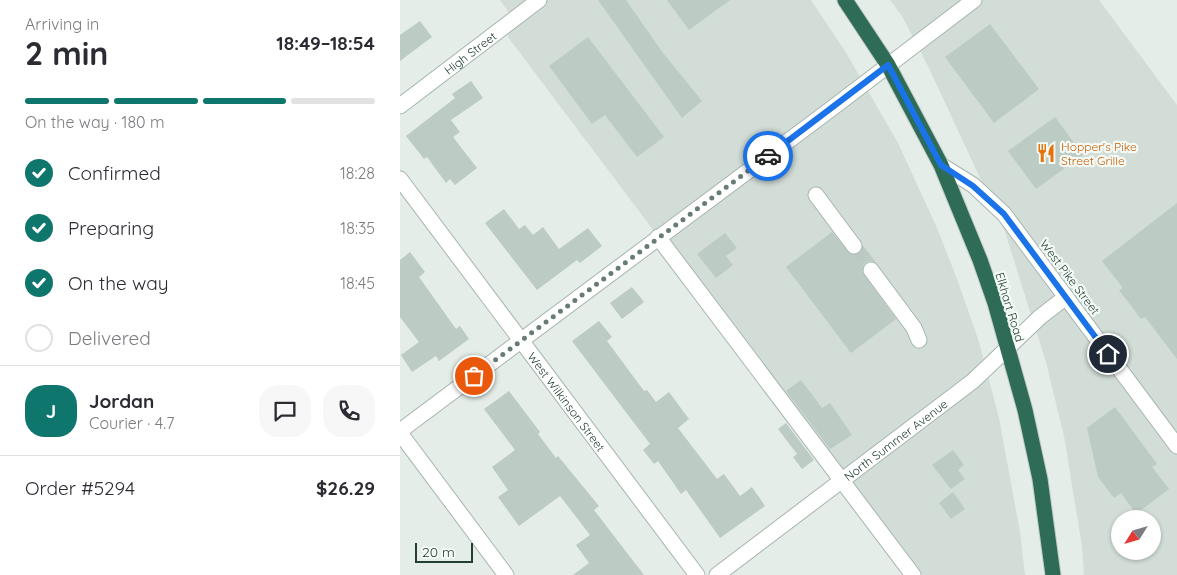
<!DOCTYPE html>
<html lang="en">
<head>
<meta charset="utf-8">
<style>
	:root { --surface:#fff; --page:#f7f7f7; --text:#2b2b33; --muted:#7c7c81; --line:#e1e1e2; --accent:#0f766e }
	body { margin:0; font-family:Quicksand,sans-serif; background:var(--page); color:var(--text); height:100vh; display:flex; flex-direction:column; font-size:19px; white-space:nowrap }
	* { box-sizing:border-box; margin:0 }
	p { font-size:16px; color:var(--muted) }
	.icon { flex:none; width:28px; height:28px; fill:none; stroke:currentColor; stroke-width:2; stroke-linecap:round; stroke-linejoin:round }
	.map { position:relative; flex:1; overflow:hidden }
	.panel { display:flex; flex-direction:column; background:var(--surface); width:400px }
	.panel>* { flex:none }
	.needle { width:32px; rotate:233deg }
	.fabs { position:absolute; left:711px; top:510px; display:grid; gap:10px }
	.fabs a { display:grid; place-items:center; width:50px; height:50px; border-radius:50%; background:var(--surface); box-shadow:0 1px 4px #0004; font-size:25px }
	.scale { position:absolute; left:15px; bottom:12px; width:58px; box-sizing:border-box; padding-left:5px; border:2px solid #233f34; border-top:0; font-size:14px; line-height:18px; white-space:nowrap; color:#233f34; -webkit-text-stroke:4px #f4faf6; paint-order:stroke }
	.pin { position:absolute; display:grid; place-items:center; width:42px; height:42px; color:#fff; margin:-21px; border:2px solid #fff; border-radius:50%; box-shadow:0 1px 5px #0007 }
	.courier { position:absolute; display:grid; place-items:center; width:50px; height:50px; margin:-25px; border:4px solid #1a73e8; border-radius:50%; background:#fff; color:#222; box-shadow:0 1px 6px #0007 }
	.overview em { font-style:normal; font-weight:800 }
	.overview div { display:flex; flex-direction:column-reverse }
	.overview { display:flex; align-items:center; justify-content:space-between; height:85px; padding:0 25px }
	h1 { font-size:32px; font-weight:800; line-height:38px }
	.bar { display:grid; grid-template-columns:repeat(4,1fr); gap:8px 5px; align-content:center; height:60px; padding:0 25px }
	.bar i { height:6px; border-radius:4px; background:var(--line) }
	.bar .selected { background:var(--accent) }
	.bar p { grid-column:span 4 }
	.line { display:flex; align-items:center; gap:12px; padding:0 25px; border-top:1px solid var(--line) }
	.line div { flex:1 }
	.round { display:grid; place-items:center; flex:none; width:52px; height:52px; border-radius:20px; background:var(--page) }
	ol { padding:0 25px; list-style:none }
	li { display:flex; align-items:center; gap:15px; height:55px }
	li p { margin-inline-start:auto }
	li .icon { padding:5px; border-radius:50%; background:var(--accent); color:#fff; stroke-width:4 }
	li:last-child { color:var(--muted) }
	li i { width:28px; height:28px; border:2px solid var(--line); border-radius:50% }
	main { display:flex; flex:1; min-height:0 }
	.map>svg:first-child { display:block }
	.built { fill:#d2ddd7; fill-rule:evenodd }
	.building { fill:#bccbc3 }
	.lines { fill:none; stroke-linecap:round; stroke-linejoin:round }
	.minor-tunnel { stroke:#bdcac4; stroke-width:15; stroke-dasharray:15 8; stroke-linecap:butt }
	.minor-casing { stroke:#a6b5ae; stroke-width:17 }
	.highway-casing { stroke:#c1c9c6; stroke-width:17 }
	.minor { stroke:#fff; stroke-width:15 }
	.highway { stroke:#2e6c57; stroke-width:15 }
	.done { stroke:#677c73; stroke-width:5; stroke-dasharray:0 9 }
	.route { stroke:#1a73e8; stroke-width:6 }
	.labels { text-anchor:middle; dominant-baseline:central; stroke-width:4.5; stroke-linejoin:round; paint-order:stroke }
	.street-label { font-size:12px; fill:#233f34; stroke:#f4faf6 }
	.food-label { font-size:12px; fill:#c56008; stroke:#f4faf6; text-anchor:start }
</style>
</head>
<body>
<main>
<section class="panel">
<div class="overview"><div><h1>2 min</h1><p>Arriving in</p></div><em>18:49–18:54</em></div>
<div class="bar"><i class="selected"></i><i class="selected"></i><i class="selected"></i><i></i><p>On the way · 180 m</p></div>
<ol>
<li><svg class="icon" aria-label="check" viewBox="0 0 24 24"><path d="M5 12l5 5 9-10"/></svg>Confirmed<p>18:28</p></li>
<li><svg class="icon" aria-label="check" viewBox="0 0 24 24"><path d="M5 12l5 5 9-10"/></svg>Preparing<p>18:35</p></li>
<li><svg class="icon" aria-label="check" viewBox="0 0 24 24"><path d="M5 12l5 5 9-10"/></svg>On the way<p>18:45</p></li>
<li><i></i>Delivered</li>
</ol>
<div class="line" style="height:90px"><b class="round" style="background:var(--accent);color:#fff">J</b><div><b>Jordan</b><p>Courier · 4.7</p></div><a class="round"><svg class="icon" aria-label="chat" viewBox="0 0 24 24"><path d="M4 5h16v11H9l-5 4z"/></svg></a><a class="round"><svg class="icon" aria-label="phone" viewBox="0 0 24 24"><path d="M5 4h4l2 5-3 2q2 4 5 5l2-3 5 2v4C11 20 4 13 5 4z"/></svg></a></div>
<div class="line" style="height:65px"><div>Order #5294</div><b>$26.29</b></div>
</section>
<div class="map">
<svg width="777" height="575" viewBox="0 0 777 575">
	<rect width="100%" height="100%" fill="#e4ede8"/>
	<g class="built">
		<polygon points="100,0 411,0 445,51 498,143 537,228 557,279 579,342 599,418 620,532 625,575 518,575 258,229 254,231 108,37 110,14"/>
		<path d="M490 0H699L777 105V575H684L682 546 664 436 646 362 605 232 529 68 502 16ZM720 519H752V551H720Z"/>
	</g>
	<g class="building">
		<polygon points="198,0 226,0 263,53 302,101 282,118"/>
		<polygon points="267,0 330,0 289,30"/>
		<polygon points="20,21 32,37 0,61 0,35"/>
		<polygon points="590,24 639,89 594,123 545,57"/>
		<polygon points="188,37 264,137 237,157 205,115 192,124 149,66"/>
		<polygon points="71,81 83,98 51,120 60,132 53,137 77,168 55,185 50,179 46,183 27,157 24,159 6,136 55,98 52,94"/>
		<polygon points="655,117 683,155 636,189 608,151"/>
		<polygon points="777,203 777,359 745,317 741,319 719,290 723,288 702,261"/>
		<polygon points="104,209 119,229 125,225 133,235 143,227 159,249 188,228 202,246 180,263 177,260 137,290 85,223"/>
		<polygon points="432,232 450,254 459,254 463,246 475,261 469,261 465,263 462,267 462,272 496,319 451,353 386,267"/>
		<polygon points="325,233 337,248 326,256 333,265 316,278 297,254"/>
		<polygon points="10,252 25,272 19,277 56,329 60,326 69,339 39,361 36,356 12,372 1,355 19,342 0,317 0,260"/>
		<polygon points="232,287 244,302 222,319 210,303"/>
		<polygon points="199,321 212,337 207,341 244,391 247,390 256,402 269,392 289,419 278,428 317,479 324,474 340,496 352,487 365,506 320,538 286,490 281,494 258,461 254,464 243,450 250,444 172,341"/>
		<polygon points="401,380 422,408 430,403 452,435 430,449 386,391"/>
		<polygon points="109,391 140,432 138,434 156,458 158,456 199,506 194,510 244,575 173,575 189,563 176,545 190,535 160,496 119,526 98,497 108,490 92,467 115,450 84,409"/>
		<polygon points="715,407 757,464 752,467 769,489 736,514 721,493 714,498 698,477 687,428"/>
		<polygon points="386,423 414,460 402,469 393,457 397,454 378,429"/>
		<polygon points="553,450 564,465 558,470 565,479 551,489 532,465"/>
		<polygon points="553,492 565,509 551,519 539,503"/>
	</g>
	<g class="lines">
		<polyline class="minor-tunnel" points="454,246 471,270"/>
		<g class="minor-casing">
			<g id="minor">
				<path id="s1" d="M0 106 139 0"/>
				<polyline points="541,165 573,185 604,214 777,446"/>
				<path id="s2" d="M0 179 297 575"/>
				<polyline points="416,195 454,246"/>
				<polyline points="258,237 513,575"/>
				<polyline points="471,270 514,328 519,340"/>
				<polyline points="0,431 431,109 574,0"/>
				<polyline points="0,433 106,575"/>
				<path id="s3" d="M317 575 573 381 640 317 666 297"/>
			</g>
		</g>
		<g class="highway-casing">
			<polyline id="highway" points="445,0 488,65 541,165 580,260 595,303 625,410 640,479 653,575"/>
		</g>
		<use href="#minor" class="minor"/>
		<use href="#highway" class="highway"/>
	</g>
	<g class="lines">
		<polyline class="done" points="74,376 368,156"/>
		<polyline class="route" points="368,156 488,65 541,165 573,186 604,214 708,354"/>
	</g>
	<defs>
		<g id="restaurant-bare" transform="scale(1.5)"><path d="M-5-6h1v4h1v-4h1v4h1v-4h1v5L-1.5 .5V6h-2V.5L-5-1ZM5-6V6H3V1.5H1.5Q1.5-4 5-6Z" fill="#e8710a" stroke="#f4faf6" stroke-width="2.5" paint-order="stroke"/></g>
	</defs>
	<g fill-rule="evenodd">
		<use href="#restaurant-bare" x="646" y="153"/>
	</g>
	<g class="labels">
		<g class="street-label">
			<text stroke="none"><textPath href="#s1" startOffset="88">High Street</textPath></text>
			<text transform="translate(670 277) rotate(53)">West Pike Street</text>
			<text transform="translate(610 307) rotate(73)">Elkhart Road</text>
			<text stroke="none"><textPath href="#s2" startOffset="278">West Wilkinson Street</textPath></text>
			<text stroke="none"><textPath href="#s3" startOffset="224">North Summer Avenue</textPath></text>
		</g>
		<g class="food-label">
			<text x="661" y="146">Hopper's Pike<tspan x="661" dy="14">Street Grille</tspan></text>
		</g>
	</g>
</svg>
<div class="fabs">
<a><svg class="needle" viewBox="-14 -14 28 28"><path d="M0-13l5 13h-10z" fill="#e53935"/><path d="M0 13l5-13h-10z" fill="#7c7c81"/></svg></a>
</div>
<div class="scale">20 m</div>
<div class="pin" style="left:74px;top:376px;background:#ea580c"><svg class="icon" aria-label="bag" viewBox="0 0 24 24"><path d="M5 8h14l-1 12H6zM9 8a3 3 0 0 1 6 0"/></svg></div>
<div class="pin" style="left:708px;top:354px;background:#1f2937"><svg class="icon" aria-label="home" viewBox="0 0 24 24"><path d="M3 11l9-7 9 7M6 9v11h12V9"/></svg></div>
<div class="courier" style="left:368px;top:156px"><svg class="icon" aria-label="car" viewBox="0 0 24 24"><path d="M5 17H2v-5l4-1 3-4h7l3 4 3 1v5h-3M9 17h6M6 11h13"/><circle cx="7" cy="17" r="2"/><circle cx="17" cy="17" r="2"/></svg></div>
</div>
</main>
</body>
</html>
